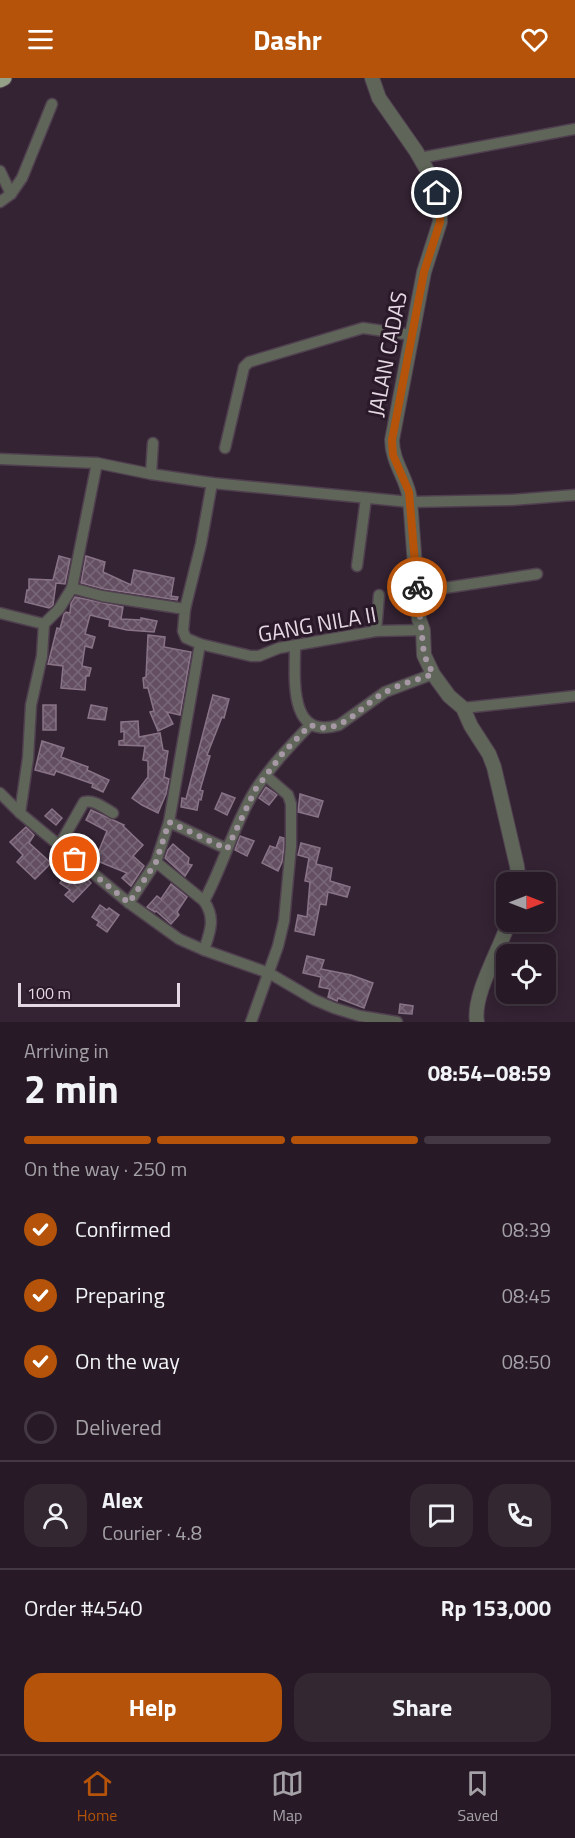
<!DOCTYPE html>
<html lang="en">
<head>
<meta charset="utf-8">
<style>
	:root { --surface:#271a26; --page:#332732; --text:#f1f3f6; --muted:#a4a1a7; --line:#433843; --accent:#b45309 }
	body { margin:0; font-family:"Titillium Web",sans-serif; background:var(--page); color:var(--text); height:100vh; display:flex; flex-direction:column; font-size:22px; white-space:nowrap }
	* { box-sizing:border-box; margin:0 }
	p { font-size:20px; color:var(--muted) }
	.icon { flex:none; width:33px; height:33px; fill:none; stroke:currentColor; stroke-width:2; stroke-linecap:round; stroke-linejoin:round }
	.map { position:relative; height:944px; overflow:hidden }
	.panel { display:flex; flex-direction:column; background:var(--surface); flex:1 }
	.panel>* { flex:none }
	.needle { width:39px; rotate:90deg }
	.fabs { position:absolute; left:496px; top:794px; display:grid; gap:12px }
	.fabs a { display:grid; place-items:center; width:60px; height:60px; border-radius:12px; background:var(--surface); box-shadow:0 3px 15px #0003,0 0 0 2px var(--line); font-size:30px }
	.scale { position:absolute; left:18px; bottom:15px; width:162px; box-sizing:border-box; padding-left:6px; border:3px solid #e4d8e2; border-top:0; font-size:16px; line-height:21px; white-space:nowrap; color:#e4d8e2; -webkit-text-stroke:4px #2a1929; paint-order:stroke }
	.pin { position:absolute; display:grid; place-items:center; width:51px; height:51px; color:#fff; margin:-26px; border:3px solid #fff; border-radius:50%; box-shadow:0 2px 6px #0007 }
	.courier { position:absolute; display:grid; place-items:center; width:60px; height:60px; margin:-30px; border:4px solid #b45309; border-radius:50%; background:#fff; color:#222; box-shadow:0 2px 8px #0007 }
	.overview em { font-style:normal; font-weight:700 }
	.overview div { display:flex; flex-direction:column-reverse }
	.overview { display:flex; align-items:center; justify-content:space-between; height:102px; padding:0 24px }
	h1 { font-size:39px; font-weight:700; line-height:45px }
	.bar { display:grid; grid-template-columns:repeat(4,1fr); gap:9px 6px; align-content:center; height:72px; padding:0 24px }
	.bar i { height:8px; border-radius:4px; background:var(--line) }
	.bar .on { background:var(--accent) }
	.bar p { grid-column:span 4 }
	.line { display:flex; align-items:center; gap:15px; padding:0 24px; border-top:2px solid var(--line) }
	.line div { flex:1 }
	.round { display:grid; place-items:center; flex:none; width:63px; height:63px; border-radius:18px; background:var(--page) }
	ol { padding:0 24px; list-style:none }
	li { display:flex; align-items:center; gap:18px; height:66px }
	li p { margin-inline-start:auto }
	li .icon { padding:6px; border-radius:50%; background:var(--accent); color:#fff; stroke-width:4 }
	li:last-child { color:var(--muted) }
	li i { width:33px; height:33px; border:3px solid var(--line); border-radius:50% }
	.button { display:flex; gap:12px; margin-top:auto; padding:12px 24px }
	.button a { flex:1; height:69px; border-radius:18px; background:var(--accent); color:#fff; font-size:24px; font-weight:700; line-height:69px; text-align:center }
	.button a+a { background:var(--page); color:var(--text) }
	header { display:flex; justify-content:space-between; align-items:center; height:78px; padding:0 24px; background:var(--accent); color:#fff; font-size:27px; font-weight:700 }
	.tabs { display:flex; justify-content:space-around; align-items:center; height:84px; border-top:2px solid var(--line); background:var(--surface); font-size:16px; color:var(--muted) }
	.tabs a { display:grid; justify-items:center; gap:3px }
	.tabs .on { color:var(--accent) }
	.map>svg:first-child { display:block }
	.building { fill:url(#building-cross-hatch); stroke:#897487; stroke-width:1.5 }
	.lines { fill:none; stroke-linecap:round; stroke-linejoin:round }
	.minor-casing { stroke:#50404f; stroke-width:13 }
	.tertiary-casing { stroke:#50404f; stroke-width:16 }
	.primary-casing { stroke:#50404f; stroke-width:17 }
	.minor { stroke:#5f6559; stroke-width:10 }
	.tertiary { stroke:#5f6559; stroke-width:14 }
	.primary { stroke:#94a088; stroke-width:15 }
	.done { stroke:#a699a5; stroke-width:6; stroke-dasharray:0 10.8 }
	.route { stroke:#b45309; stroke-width:8 }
	.labels { text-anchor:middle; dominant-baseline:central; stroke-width:6; stroke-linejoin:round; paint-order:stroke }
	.street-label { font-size:22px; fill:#e4d8e2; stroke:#2a1929 }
</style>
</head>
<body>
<header><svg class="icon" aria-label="menu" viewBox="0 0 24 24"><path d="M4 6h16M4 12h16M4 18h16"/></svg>Dashr<svg class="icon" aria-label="heart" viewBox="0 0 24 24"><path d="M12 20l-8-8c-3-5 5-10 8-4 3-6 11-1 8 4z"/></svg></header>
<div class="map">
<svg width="575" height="944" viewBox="0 0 575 944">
	<defs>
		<pattern id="building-cross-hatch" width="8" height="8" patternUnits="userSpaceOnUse" patternTransform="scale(1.5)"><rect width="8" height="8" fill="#634f61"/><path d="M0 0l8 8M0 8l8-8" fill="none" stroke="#796877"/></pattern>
	</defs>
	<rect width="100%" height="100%" fill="#342333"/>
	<g class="building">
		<polygon points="59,478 70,481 65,506 56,505 53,527 49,530 25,524 27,512 29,512 29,501 53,502"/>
		<polygon points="86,478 105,484 103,494 131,507 134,492 174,500 171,518 178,519 177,522 104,511 81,505"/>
		<polygon points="75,519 123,529 121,541 141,542 141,540 157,543 154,554 127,552 109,548 110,542 90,537 85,556 95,559 92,570 85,568 82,588 91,590 89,598 86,598 85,612 61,610 63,588 48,586 57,550 60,551 64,536 66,534 70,535 71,525"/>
		<polygon points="148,557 165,559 164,569 191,574 180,637 167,634 173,646 158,653 150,634 154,633 148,610 144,610 143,600 146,599"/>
		<polygon points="213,617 229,621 224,640 222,639 207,677 210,678 200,712 203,713 201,722 199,721 197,732 181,729 182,720 186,721"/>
		<rect x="43" y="627" width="13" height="25"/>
		<polygon points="91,627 107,630 105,642 88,640"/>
		<polygon points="138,643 139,659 160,655 163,672 168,673 164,699 169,701 166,716 158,735 142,727 132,720 148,699 148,683 143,682 145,668 119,667 119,663 124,662 124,653 121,654 121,644"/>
		<polygon points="42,663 64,670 61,679 88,689 87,692 109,702 103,714 92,709 93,706 56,693 54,697 35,692"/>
		<polygon points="266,709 277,717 269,727 259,720"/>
		<polygon points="222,715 235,720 227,737 215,731"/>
		<polygon points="300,716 323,723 318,739 298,734"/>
		<polygon points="52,731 62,740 56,747 45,738"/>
		<polygon points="91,732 124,747 123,748 143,767 133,778 144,788 131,808 122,800 127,795 95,782 107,753 86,742"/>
		<polygon points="26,749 34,757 29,765 51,785 35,801 17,784 23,777 10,764"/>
		<polygon points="240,758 254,763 247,778 235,772"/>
		<polygon points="280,759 284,760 284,768 282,784 278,793 262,785 270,768 276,770"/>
		<polygon points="301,765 320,770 316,786 332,790 330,803 350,809 347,819 328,814 326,827 320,826 314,857 295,853 298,837 307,839 310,804 305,803 309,780 298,777"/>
		<polygon points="173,766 189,780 188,786 192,787 185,798 165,780 168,772"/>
		<polygon points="70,791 81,800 84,798 91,805 73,824 65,817 70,812 60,805"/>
		<polygon points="171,806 187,819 177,834 179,837 171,846 156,833 155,834 147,829 157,818 161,821"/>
		<polygon points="100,827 107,832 109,830 119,837 107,854 97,847 99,844 92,839"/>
		<polygon points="307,878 324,882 321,891 351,897 373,905 364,930 338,920 337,923 328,919 330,911 319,909 321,899 303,895"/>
		<polygon points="400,926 413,928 412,936 399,935"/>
	</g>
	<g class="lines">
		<g class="minor-casing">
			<g id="minor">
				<polyline points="420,80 575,51"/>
				<polyline points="0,93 11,116 0,124"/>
				<polyline points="11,116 22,100 52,26"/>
				<polyline points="225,370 244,289 249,284 363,250 412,257"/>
				<polyline points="0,381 97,385 151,396 212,405 410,424 512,422 575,417"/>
				<polyline points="151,396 153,365"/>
				<polyline points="357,488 366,420"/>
				<polyline points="72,510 102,518 185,531 183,553 186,560 200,566 251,578 259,578 279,570 376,553 423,552"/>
				<polyline points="418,514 537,496"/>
				<polyline points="185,531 201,466 212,405"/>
				<polyline points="0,535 44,546"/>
				<polyline points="376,553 379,517"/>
				<path d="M200 566 169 744 156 784 204 823C216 840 210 854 204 872"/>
				<path d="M295 568C295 600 288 663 339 647L385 614 433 596"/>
				<polyline points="463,630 575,618"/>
				<polyline points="0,715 20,735 129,825 179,861 204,872 269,895 315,922 334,930 360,938 397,944"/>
				<polyline points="20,735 28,680 31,627 42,578 44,546 59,531 72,510 97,385"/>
				<polyline points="169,744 227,771"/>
				<path d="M59 768 84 724C94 721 104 730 113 735"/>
				<path d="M204 823C223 788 233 749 254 714 269 690 290 668 310 647"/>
				<polyline points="129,825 156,784"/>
				<polyline points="251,944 278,868 284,843 291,768 291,726 288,717 266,698"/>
			</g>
		</g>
		<g class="tertiary-casing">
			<g id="tertiary">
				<path d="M372 0 379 20 416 73 431 99 437 115 440 130V144L424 194 392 362C392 384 407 400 410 421L419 541 423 552 424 577 433 596 449 618 463 630 471 648 489 676 494 689 517 788 519 804"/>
				<path d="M477 944C472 917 501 870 509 843"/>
			</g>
		</g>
		<g class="primary-casing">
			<polyline id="primary" points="0,2 4,0"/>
		</g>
		<use href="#minor" class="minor"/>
		<use href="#tertiary" class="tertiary"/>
		<use href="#primary" class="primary"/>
	</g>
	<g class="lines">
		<path class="done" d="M75 781 129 825 156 784 169 744 227 771 255 712 283 675 310 647C342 659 359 628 384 615 399 606 417 602 433 596L424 577 417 509"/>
		<polyline class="route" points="417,509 409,414 393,377 392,362 424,194 440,144 440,130 437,115"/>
	</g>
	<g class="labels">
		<g class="street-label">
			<text transform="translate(387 276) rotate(-79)">JALAN CADAS</text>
			<text transform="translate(317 546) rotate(-10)">GANG NILA II</text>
		</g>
	</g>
</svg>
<div class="fabs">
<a><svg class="needle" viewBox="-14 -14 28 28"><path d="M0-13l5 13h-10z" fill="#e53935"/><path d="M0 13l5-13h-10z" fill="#a4a1a7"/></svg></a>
<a><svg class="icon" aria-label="locate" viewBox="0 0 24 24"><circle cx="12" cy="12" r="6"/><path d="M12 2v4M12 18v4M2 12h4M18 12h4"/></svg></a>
</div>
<div class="scale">100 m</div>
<div class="pin" style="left:75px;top:781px;background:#ea580c"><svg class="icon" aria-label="bag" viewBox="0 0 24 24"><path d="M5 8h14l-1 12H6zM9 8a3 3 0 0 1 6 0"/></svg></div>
<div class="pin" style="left:437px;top:115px;background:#1f2937"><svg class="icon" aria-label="home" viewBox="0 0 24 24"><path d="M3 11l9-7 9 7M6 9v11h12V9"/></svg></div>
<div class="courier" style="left:417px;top:509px"><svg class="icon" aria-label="bike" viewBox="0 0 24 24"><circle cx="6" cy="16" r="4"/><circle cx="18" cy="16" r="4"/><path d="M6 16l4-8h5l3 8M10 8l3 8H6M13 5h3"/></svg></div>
</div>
<section class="panel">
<div class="overview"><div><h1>2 min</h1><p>Arriving in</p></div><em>08:54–08:59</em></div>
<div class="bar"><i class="on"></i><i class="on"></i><i class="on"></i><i></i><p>On the way · 250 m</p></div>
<ol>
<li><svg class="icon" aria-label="check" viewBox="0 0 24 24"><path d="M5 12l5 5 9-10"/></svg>Confirmed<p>08:39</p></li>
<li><svg class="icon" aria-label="check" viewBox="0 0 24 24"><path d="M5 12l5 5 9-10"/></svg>Preparing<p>08:45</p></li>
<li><svg class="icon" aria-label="check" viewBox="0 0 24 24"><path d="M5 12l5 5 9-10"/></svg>On the way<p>08:50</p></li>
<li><i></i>Delivered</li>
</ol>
<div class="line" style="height:108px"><a class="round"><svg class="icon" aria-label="person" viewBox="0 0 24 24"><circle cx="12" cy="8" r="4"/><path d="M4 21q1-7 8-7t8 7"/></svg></a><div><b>Alex</b><p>Courier · 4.8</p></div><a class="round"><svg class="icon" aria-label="chat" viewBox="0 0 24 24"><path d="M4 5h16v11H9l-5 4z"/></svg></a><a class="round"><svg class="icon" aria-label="phone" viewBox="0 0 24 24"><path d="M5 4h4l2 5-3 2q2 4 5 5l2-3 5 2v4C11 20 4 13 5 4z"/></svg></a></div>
<div class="line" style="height:78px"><div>Order #4540</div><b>Rp 153,000</b></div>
<div class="button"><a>Help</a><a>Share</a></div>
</section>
<nav class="tabs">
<a class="on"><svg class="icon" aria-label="home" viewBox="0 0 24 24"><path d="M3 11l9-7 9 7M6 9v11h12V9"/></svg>Home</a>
<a><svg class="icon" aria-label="map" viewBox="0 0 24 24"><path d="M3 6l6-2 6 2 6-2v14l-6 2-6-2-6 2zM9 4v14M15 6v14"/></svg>Map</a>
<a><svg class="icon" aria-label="saved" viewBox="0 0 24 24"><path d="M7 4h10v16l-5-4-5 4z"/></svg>Saved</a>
</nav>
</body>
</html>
